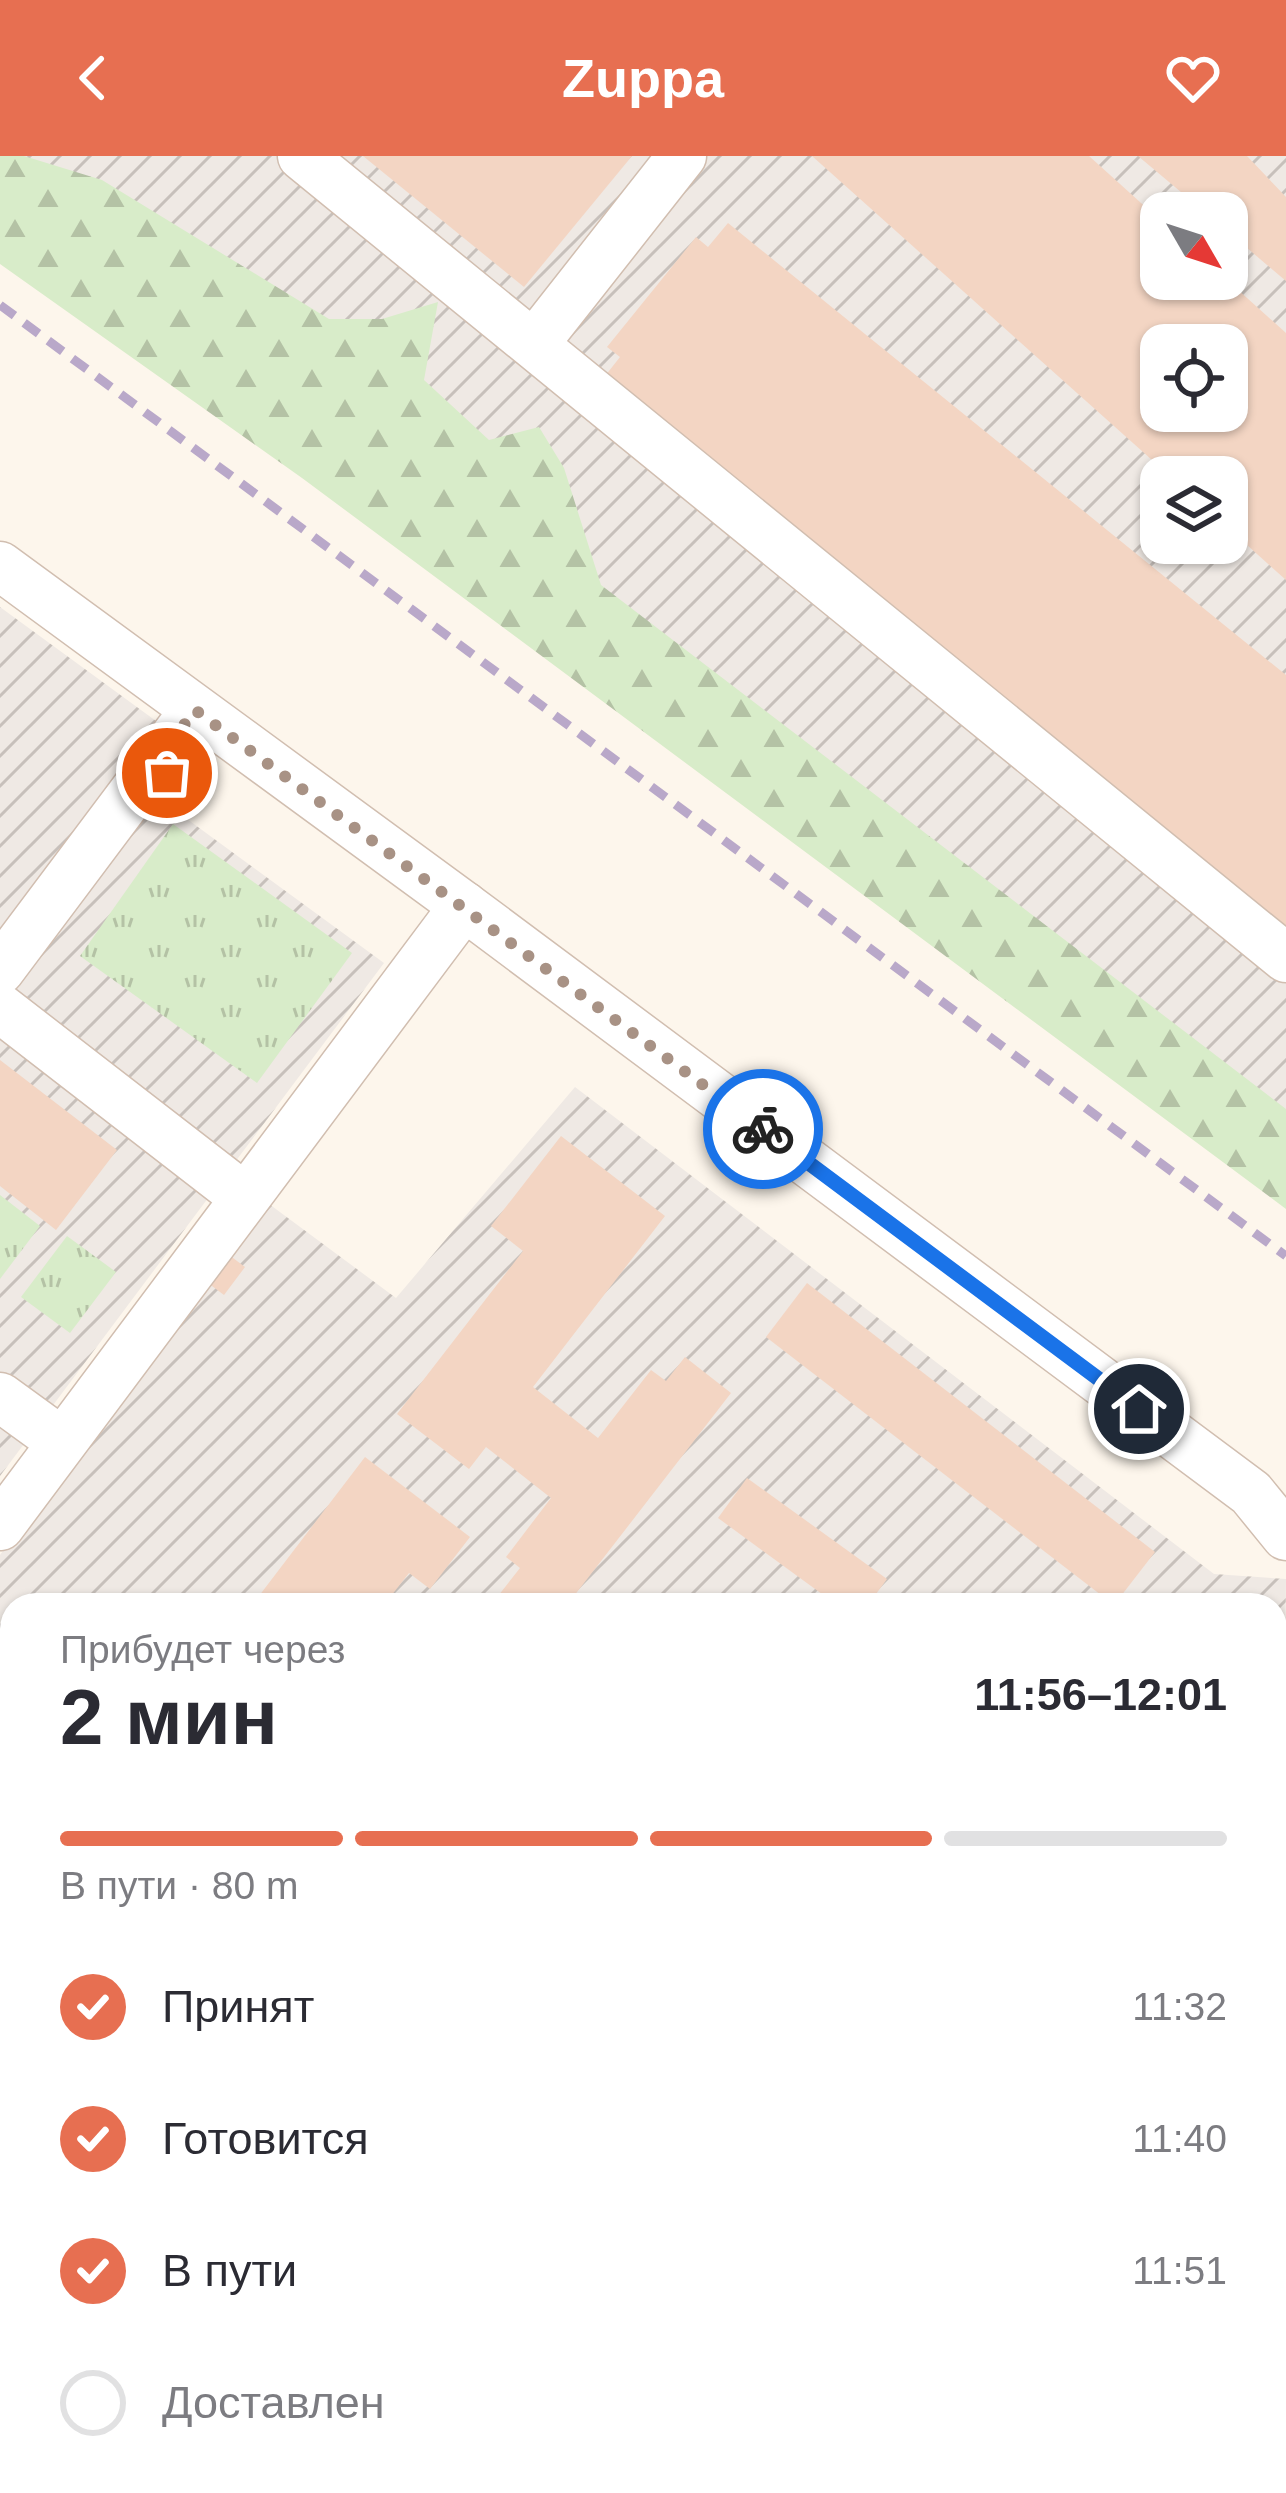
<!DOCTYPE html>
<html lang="ru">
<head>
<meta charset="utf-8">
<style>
	:root { --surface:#fff; --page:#f2f2f3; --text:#2b2b33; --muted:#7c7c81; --line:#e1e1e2; --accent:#e76f51 }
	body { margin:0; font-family:Helvetica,sans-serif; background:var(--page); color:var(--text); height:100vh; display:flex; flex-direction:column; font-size:45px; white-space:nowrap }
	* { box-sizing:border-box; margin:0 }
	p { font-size:39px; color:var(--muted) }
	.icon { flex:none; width:66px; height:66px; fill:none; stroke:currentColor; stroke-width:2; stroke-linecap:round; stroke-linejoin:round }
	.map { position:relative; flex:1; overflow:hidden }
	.drawer { position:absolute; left:0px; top:1437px; width:1287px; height:900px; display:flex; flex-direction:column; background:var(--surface); border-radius:36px 36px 0 0; box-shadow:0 3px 9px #0004 }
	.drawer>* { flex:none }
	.needle { width:78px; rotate:129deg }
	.tools { position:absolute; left:1140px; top:36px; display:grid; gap:24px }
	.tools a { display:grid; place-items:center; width:108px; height:108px; border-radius:24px; background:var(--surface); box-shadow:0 3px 9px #0004; font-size:60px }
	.pin { position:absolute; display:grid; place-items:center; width:102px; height:102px; color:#fff; margin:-51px; border:6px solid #fff; border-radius:50%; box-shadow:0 3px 12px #0007 }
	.courier { position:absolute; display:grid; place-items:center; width:120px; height:120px; margin:-60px; border:9px solid #1a73e8; border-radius:50%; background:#fff; color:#222; box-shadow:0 3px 15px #0007 }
	.overview em { font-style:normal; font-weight:600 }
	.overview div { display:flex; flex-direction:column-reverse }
	.overview { display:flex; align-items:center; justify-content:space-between; height:204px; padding:0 60px }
	h1 { font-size:78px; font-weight:600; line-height:90px }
	.bar { display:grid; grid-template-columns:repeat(4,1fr); gap:18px 12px; align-content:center; height:144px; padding:0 60px }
	.bar i { height:15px; border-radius:9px; background:var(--line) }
	.bar .selected { background:var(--accent) }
	.bar p { grid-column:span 4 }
	ol { padding:0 60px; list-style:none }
	li { display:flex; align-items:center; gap:36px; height:132px }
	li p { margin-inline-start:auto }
	li .icon { padding:12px; border-radius:50%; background:var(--accent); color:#fff; stroke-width:4 }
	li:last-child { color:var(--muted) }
	li i { width:66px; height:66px; border:6px solid var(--line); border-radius:50% }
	header { display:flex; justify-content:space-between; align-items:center; height:156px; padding:0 60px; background:var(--accent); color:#fff; font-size:54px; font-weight:600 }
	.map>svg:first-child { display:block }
	.industrial { fill:url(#industrial-furrows); fill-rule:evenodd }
	.grass { fill:url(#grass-tufts) }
	.forest { fill:url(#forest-firs) }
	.building { fill:#f3d5c3; fill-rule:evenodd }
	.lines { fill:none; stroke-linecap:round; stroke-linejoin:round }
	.minor-casing { stroke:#d1beb0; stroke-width:51 }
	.minor { stroke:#fff; stroke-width:48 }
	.rail { stroke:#b9a8c9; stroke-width:9; stroke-dasharray:18 12; stroke-linecap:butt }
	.done { stroke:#a89285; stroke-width:12; stroke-dasharray:0 21.6 }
	.route { stroke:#1a73e8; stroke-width:15 }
</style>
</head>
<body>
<header><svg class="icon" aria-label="back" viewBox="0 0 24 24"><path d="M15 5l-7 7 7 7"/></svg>Zuppa<svg class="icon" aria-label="heart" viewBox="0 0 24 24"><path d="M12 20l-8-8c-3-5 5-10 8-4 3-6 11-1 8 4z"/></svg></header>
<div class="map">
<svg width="1286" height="2337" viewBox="0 0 1286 2337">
	<defs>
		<pattern id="industrial-furrows" width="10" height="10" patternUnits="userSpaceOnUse" patternTransform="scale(3)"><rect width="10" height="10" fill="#efe9e4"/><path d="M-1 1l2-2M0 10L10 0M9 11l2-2" fill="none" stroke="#c7c0bb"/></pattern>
		<pattern id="grass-tufts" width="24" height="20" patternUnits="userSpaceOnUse" patternTransform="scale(3)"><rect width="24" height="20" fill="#d8ecc9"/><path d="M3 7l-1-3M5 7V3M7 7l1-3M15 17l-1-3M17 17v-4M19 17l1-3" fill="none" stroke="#b4c2a5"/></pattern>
		<pattern id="forest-firs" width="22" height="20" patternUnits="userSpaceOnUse" patternTransform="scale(3)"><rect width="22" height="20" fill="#d8ecc9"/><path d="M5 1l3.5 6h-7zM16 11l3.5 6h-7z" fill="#b4c2a5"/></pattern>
	</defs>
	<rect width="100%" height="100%" fill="#fdf6ec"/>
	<g class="industrial">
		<path d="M0 0H1286V1004ZM1161 57H1227V123H1161ZM1161 189H1227V255H1161ZM1161 321H1227V387H1161Z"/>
		<polygon points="0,451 182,584 146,633 384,807 0,1320"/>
		<polygon points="575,931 1214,1418 1286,1423 1283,1734 1286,1886 1275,1890 1275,1449 12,1449 12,2001 0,1997 0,1399 265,1045 396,1142"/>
		<polygon points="1286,1955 1286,2056 1275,2070 1275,1960"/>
		<polygon points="0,2042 12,2044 12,2325 1079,2325 1070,2337 0,2337"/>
		<polygon points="1286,2193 1286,2337 1168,2337 1178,2325 1275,2325 1275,2207"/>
	</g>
	<g class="grass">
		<polygon points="173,668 352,797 257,927 80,800"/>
		<polygon points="0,1039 40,1070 0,1123"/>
		<polygon points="67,1080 116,1116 70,1177 21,1141"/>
	</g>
	<polygon class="forest" points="0,0 24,0 102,24 329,163 382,163 438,146 424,224 489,284 539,271 564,312 601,429 1286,953 1286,1053 302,322 0,108"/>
	<g class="building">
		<polygon points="363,0 632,0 524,131"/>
		<path d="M812 0H1089L1161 65V123H1226L1286 177V424L1227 371V321H1171ZM1161 189H1227V255H1161Z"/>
		<polygon points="1138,0 1247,0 1286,41 1286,125 1227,75 1227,57 1206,57"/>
		<polygon points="728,67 1286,519 1286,771 605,220 620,201 607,191 696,81 708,91"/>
		<polygon points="0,904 117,994 56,1074 0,1030"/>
		<polygon points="561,980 665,1060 533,1231 598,1282 651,1214 666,1225 685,1201 731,1237 567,1449 491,1449 520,1412 506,1401 551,1342 486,1291 469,1313 397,1258 523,1095 491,1070"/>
		<polygon points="229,1099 245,1111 224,1139 208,1127"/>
		<polygon points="807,1127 1155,1396 1114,1449 766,1181"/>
		<polygon points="365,1301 470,1381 430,1433 409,1417 384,1449 252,1449"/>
		<polygon points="747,1322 887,1423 868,1449 837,1449 718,1362"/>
		<polygon points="33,2325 337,2325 317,2337 12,2337"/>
		<polygon points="435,2325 943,2325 934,2337 417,2337"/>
	</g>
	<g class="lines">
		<g class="minor-casing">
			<g id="minor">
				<polyline points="302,0 1286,802"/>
				<polyline points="534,188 682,0"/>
				<polyline points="0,410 464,750 1251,1337 1286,1380"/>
				<polyline points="0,814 195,554"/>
				<polyline points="0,852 243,1040"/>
				<polyline points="0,1241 62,1286"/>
				<polyline points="0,1370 464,750"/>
				<polyline points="1275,1737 1286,1736"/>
				<polyline points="1275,1936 1286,1931"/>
				<polyline points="0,2021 12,2024"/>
				<polyline points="1275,2092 1286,2078"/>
				<polyline points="1090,2337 1099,2325"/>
			</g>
		</g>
		<use href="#minor" class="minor"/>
		<polyline class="rail" points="0,149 1286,1100"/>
	</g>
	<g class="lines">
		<polyline class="done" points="167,617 155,609 195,554 763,973"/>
		<polyline class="route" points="763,973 1139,1253"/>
	</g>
</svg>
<div class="tools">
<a><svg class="needle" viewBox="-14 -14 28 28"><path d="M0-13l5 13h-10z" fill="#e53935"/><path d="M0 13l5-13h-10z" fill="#7c7c81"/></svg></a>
<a><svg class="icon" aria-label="locate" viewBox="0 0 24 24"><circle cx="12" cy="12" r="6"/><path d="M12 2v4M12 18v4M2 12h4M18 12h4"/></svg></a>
<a><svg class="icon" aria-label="layers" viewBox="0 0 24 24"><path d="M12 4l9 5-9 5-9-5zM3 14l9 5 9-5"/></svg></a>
</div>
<div class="pin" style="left:167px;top:617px;background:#ea580c"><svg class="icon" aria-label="bag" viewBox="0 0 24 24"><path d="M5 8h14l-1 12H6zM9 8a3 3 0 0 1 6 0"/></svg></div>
<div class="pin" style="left:1139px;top:1253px;background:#1f2937"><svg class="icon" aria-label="home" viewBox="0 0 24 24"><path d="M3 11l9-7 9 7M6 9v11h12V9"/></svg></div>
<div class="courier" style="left:763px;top:973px"><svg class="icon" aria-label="bike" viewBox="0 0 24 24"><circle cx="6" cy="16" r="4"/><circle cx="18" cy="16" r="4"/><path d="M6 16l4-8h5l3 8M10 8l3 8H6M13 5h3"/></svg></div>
<section class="drawer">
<div class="overview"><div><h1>2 мин</h1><p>Прибудет через</p></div><em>11:56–12:01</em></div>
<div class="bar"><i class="selected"></i><i class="selected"></i><i class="selected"></i><i></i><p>В пути · 80 m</p></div>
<ol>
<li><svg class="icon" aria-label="check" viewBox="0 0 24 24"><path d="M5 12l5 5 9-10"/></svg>Принят<p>11:32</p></li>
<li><svg class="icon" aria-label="check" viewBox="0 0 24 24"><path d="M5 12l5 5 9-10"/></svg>Готовится<p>11:40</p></li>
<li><svg class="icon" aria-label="check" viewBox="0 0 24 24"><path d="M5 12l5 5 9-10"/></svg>В пути<p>11:51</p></li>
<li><i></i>Доставлен</li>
</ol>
</section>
</div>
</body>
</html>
